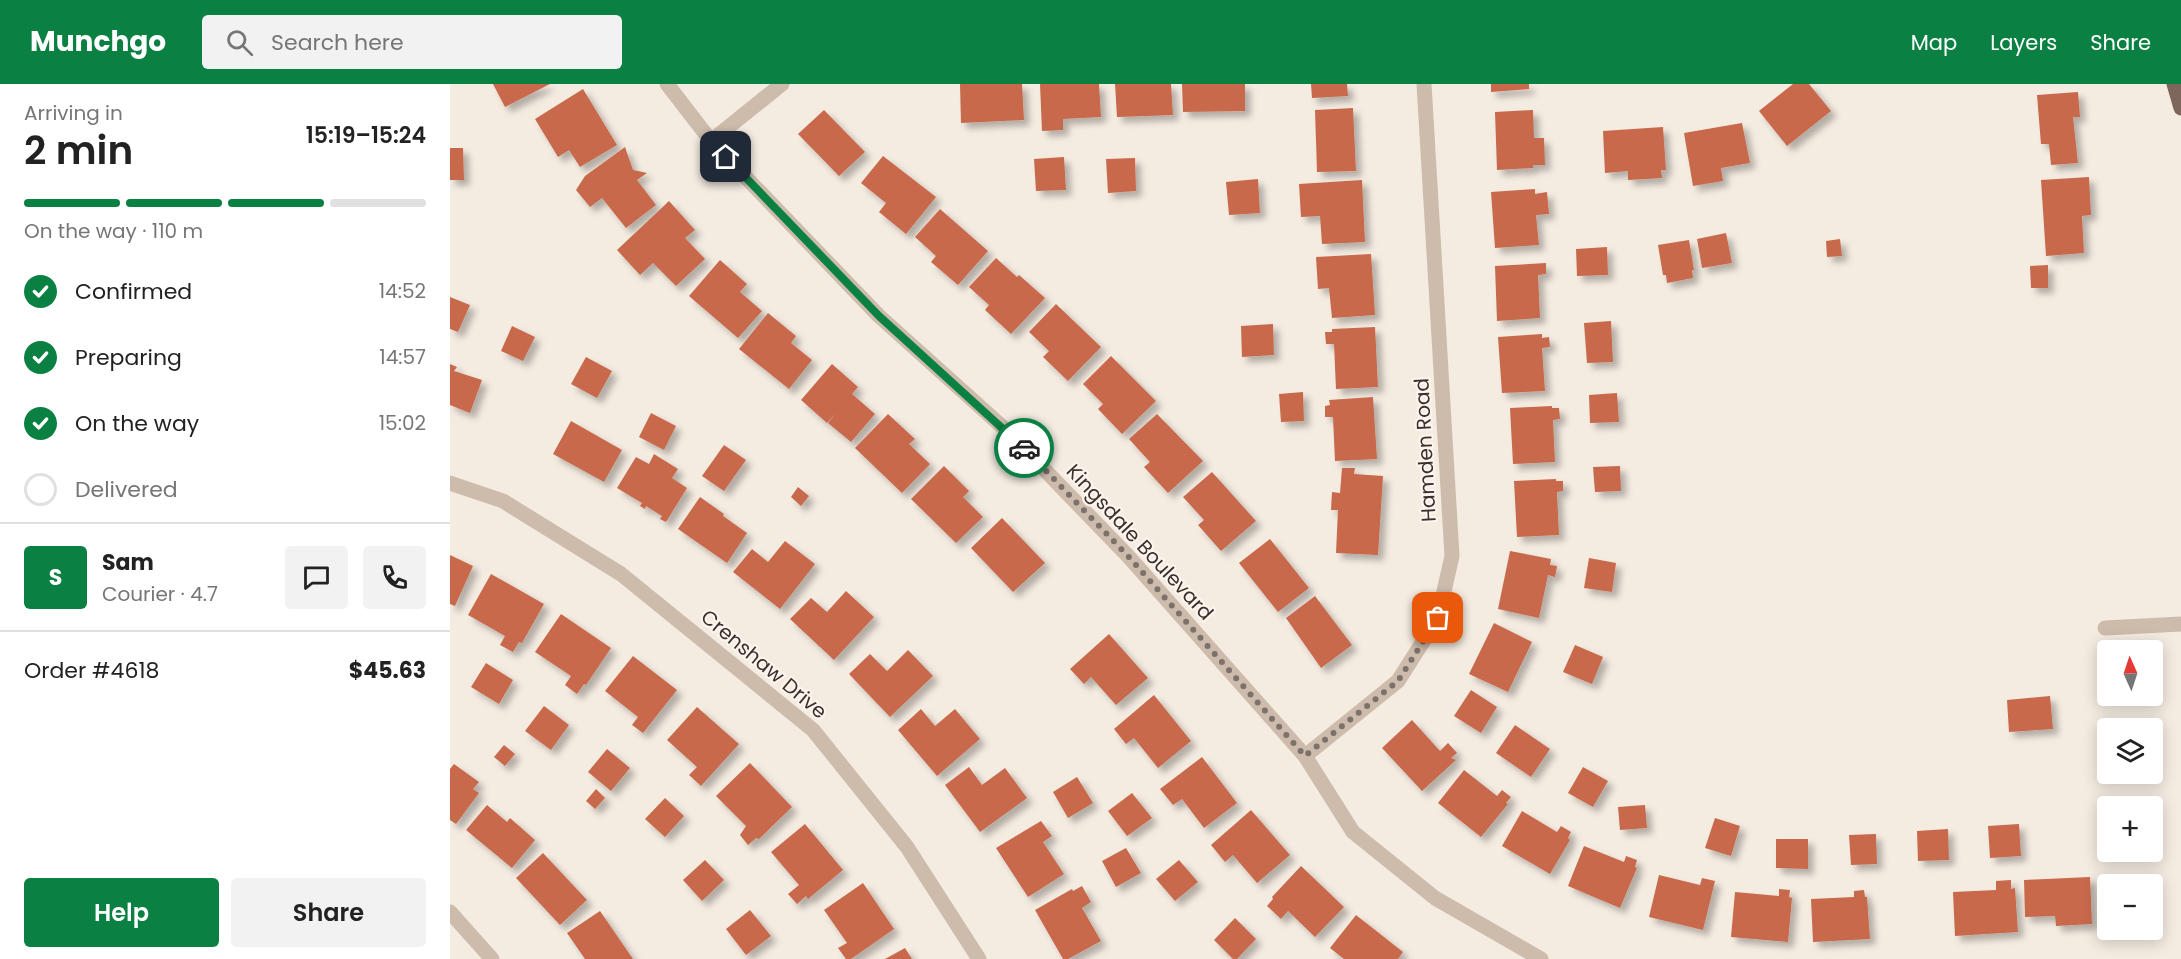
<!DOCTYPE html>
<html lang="en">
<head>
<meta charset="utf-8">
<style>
	:root { --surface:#fff; --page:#f2f2f2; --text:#222; --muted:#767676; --line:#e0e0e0; --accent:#0b8043 }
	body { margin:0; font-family:Poppins,sans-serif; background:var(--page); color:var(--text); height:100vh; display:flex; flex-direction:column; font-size:22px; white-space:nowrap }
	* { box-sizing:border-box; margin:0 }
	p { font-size:20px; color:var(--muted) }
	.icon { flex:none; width:33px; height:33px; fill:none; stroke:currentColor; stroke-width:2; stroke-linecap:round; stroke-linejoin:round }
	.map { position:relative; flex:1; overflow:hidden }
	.panel { display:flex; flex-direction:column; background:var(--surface); width:450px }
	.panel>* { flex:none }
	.needle { width:39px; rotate:357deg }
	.controls { position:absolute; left:1647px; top:556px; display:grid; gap:12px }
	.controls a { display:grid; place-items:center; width:66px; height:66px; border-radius:6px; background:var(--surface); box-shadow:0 3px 15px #0003; font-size:30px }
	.pin { position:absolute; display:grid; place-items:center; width:51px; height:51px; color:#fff; margin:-26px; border-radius:12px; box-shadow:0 3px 9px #0006 }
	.courier { position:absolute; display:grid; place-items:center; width:60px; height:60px; margin:-30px; border:4px solid #0b8043; border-radius:50%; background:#fff; color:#222; box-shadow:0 2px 8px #0007 }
	.head em { font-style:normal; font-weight:600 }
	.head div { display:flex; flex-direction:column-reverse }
	.head { display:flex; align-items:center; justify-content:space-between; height:102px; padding:0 24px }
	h1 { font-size:39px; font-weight:600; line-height:45px }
	.bar { display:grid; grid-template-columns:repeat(4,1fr); gap:9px 6px; align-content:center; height:72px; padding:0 24px }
	.bar i { height:8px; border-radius:4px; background:var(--line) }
	.bar .active { background:var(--accent) }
	.bar p { grid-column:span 4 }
	.line { display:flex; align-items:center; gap:15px; padding:0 24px; border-top:2px solid var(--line) }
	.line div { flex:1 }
	.round { display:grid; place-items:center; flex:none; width:63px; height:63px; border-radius:6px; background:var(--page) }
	ol { padding:0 24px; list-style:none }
	li { display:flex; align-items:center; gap:18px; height:66px }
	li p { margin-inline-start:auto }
	li .icon { padding:6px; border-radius:50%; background:var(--accent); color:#fff; stroke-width:4 }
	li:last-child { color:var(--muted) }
	li i { width:33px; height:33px; border:3px solid var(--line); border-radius:50% }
	.primary-button { display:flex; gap:12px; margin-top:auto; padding:12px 24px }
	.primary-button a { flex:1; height:69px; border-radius:6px; background:var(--accent); color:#fff; font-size:24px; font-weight:600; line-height:69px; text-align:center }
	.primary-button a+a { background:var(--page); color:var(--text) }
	header { display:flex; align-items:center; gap:36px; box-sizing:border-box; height:84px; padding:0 30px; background:var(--accent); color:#fff }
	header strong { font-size:28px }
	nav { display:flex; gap:33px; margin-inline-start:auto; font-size:21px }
	.search { width:420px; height:54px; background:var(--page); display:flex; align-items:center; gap:15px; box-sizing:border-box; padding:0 21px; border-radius:6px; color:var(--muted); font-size:22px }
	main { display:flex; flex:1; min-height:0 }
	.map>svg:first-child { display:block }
	.building { fill:#c8694b; filter:url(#shadow) }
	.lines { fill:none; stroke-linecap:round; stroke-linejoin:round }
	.minor { stroke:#cdbbac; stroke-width:15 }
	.major { stroke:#7d675c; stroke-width:15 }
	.done { stroke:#7c716b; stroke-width:6; stroke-dasharray:0 10.8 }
	.route { stroke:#0b8043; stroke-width:8 }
	.labels { text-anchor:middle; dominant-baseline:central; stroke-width:4.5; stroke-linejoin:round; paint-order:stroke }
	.street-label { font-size:20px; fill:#3b302b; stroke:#fbf5ee }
</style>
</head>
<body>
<header>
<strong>Munchgo</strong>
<div class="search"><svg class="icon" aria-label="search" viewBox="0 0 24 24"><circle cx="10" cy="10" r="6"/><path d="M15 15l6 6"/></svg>Search here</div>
<nav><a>Map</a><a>Layers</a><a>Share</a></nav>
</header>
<main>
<section class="panel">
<div class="head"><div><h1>2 min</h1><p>Arriving in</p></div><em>15:19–15:24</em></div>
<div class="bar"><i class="active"></i><i class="active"></i><i class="active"></i><i></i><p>On the way · 110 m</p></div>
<ol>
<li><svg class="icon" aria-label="check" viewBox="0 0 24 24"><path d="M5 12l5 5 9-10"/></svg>Confirmed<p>14:52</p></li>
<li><svg class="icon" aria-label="check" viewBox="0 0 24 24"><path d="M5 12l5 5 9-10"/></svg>Preparing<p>14:57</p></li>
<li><svg class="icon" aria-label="check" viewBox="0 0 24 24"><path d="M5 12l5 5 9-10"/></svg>On the way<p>15:02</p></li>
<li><i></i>Delivered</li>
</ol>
<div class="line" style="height:108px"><b class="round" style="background:var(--accent);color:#fff">S</b><div><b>Sam</b><p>Courier · 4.7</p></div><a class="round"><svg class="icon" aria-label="chat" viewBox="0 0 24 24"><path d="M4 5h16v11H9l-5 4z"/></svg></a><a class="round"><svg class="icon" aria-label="phone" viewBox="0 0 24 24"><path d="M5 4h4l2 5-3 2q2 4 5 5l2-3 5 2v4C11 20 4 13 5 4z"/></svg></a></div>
<div class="line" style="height:78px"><div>Order #4618</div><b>$45.63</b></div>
<div class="primary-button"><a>Help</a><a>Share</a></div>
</section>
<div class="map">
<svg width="1731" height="875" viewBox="0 0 1731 875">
	<defs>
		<filter id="shadow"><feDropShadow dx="5.5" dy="5.5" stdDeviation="3" flood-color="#0004"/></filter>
	</defs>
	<rect width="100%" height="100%" fill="#f4ebe1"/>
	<g class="building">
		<polygon points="43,0 100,0 55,23"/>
		<polygon points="510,0 572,0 574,36 511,39"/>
		<polygon points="590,0 649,0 651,33 613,35 613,46 592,47"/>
		<polygon points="665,0 721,0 723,31 667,33"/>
		<polygon points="732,0 795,0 795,27 733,28"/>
		<polygon points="861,0 897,0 898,12 862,14"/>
		<polygon points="1041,0 1079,0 1079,5 1041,8"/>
		<polygon points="1343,0 1359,0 1381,27 1337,62 1309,27"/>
		<polygon points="133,5 167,61 130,83 119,66 108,73 85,35"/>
		<polygon points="1628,8 1630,33 1623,33 1628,79 1601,81 1599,60 1591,60 1587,11"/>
		<polygon points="903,24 906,87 867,88 865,26"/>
		<polygon points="374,26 415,68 389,92 348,50"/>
		<polygon points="1083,26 1084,54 1094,54 1095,81 1083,81 1083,84 1047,86 1045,28"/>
		<polygon points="1292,39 1300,79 1271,84 1273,97 1243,102 1234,49"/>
		<polygon points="1213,43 1216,86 1211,86 1212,94 1178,96 1178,87 1155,89 1153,47"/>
		<polygon points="175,63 183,86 197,89 187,96 206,121 176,144 152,114 140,123 126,106 135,92"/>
		<polygon points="0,64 13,64 14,96 0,96"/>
		<polygon points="433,72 486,113 456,150 429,128 436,119 411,99"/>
		<polygon points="614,73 616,106 586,107 584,75"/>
		<polygon points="685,74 686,107 658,109 656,75"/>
		<polygon points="1639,93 1641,131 1632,132 1634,169 1596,172 1591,96"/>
		<polygon points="808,95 810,129 779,131 776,98"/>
		<polygon points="912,96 915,158 872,160 870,132 851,133 849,100"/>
		<polygon points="1085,105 1085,110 1097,108 1099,130 1086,131 1089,161 1045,164 1041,108"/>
		<polygon points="219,117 245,146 235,154 255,175 226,202 203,179 190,191 167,166"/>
		<polygon points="490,125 538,167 508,201 481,178 486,172 465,153"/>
		<polygon points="1276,149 1282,179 1252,184 1247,155"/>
		<polygon points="1390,155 1392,172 1377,173 1376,157"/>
		<polygon points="1239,156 1244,186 1242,186 1243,194 1217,199 1216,191 1213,191 1208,161"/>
		<polygon points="1157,163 1158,191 1127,192 1126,165"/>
		<polygon points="921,170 925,231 882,234 879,204 868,205 866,173"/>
		<polygon points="546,174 567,193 569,191 595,214 561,250 535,226 539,221 519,203"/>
		<polygon points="270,176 297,200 290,208 312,227 288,254 239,212"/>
		<polygon points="1096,179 1096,190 1088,191 1090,234 1047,237 1045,182"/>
		<polygon points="1598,181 1598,204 1581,204 1580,182"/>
		<polygon points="0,213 20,221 8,248 0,245"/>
		<polygon points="606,220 651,263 618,297 593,273 599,267 579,248"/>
		<polygon points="318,229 346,252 341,259 362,276 339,305 289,265"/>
		<polygon points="1161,237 1163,278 1137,279 1134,239"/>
		<polygon points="823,240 824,271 792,273 791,242"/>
		<polygon points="62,242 85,253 73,277 51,267"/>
		<polygon points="925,243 928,303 886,305 884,260 876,260 875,248 882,248 882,245"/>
		<polygon points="1092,250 1092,254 1099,253 1100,263 1092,264 1095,307 1052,309 1048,253"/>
		<polygon points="661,272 706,317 672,350 648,325 653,320 633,300"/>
		<polygon points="136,273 162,287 147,314 121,300"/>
		<polygon points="0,280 7,283 4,287 32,296 20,329 0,321"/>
		<polygon points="382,280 408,303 402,310 425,330 401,358 378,339 386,329 377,339 351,316"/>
		<polygon points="853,308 854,337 831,338 829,310"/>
		<polygon points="1167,309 1169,338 1140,339 1139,311"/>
		<polygon points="923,313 927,375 885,377 883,333 875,333 875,322 880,321 879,316"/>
		<polygon points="1102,322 1102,324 1109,324 1110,335 1103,336 1105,378 1063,380 1060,324"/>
		<polygon points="201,329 226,342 214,366 189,353"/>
		<polygon points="438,330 465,355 459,360 480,380 452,409 405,364"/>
		<polygon points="707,330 753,377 718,409 694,383 700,378 679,355"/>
		<polygon points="121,337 172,366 154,398 103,370"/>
		<polygon points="274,361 296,376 274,407 252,392"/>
		<polygon points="204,370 228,385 222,394 237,404 216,438 210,435 212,432 196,422 195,425 190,422 192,419 167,404 186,373 199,380"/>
		<polygon points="494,382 519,407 513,413 533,433 506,459 461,415"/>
		<polygon points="1170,382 1171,407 1145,408 1143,383"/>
		<polygon points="892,384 905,384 904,390 933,392 928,471 886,469 888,426 881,426 882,408 890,409"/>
		<polygon points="762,388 806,437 771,467 748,441 754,436 733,413"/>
		<polygon points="1106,395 1106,397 1113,397 1113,407 1107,408 1109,451 1067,453 1064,397"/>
		<polygon points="348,403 359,412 351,422 341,413"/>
		<polygon points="250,413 274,430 273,432 297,449 277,479 228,445"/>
		<polygon points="552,434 595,479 563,508 521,464"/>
		<polygon points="820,455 859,504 828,528 789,479"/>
		<polygon points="335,457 365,480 330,525 283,488 302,465 318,478"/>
		<polygon points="1060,467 1101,475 1100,481 1107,482 1105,493 1098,491 1089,534 1048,525"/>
		<polygon points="0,471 23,482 5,522 0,520"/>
		<polygon points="1139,474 1166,479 1162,508 1134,504"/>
		<polygon points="41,490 94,520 72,559 69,558 63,568 50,561 55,552 18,531"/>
		<polygon points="396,507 424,533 384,576 340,535 361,514 377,528"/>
		<polygon points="865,512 902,561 871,584 836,534"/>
		<polygon points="111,530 161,564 136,601 134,600 127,610 115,601 121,592 85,568"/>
		<polygon points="1044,539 1082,558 1058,608 1019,590"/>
		<polygon points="659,550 698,594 666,621 641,593 634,600 620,585"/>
		<polygon points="1125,561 1153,573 1142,600 1113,588"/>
		<polygon points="458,566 483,592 440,633 399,590 420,570 437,587"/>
		<polygon points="183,572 227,606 193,649 182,641 188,633 155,607"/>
		<polygon points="36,579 63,596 49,620 21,603"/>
		<polygon points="1021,606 1047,623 1031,649 1004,632"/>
		<polygon points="704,611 741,657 708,684 684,654 676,660 664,645"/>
		<polygon points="1600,612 1603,645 1559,648 1557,616"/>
		<polygon points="94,622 119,641 101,666 75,647"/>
		<polygon points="247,623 289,660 251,702 239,691 247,683 217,656"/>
		<polygon points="471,625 485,642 505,625 530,655 487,692 448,646"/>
		<polygon points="962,636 990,667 998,659 1007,669 1001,674 1006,676 972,707 932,664"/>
		<polygon points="1065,641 1100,665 1081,693 1046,669"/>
		<polygon points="54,661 65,670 55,682 44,673"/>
		<polygon points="157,665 180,684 161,707 138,688"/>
		<polygon points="752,673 787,719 754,744 732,715 723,721 710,705"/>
		<polygon points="300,679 342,723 309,755 306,754 298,761 290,751 296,742 266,712"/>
		<polygon points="4,680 29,698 23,705 29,709 6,740 0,736 0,685"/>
		<polygon points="519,683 532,701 555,684 577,714 530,748 495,701"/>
		<polygon points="1133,683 1158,697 1143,723 1118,709"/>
		<polygon points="1014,686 1047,712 1052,706 1061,713 1056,719 1058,720 1031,753 988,719"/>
		<polygon points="627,693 643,719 618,734 603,708"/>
		<polygon points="146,705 155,714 145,725 136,717"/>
		<polygon points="682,709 702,734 677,752 658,727"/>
		<polygon points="215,714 234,732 215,753 195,735"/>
		<polygon points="37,721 57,738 60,734 85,756 62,784 16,746"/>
		<polygon points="1195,721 1197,744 1170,746 1168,723"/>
		<polygon points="801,726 840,771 807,799 783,771 775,778 761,761"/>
		<polygon points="1072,727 1107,748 1111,742 1121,748 1118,754 1120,756 1100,790 1052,762"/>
		<polygon points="1265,734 1290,742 1281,772 1255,764"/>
		<polygon points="591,737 602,752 593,758 614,790 578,813 546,764"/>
		<polygon points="355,740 393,786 358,815 356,812 347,820 338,810 349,801 321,768"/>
		<polygon points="1569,740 1571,772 1540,774 1538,742"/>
		<polygon points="1498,745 1499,776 1468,777 1467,747"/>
		<polygon points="1426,750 1427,780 1401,781 1399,751"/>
		<polygon points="1326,755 1358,755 1358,785 1326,784"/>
		<polygon points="1134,762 1174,778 1176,772 1187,776 1185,783 1187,784 1170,824 1118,802"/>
		<polygon points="676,764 691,789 666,803 652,777"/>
		<polygon points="93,769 137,816 110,841 66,794"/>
		<polygon points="255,776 274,796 252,817 233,796"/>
		<polygon points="729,776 748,798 725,817 706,795"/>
		<polygon points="851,782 894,823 865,853 838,827 831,835 817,822 823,815 822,813"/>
		<polygon points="1209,791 1250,801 1252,794 1265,797 1253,846 1199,833"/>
		<polygon points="1640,793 1642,840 1606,842 1605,832 1575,833 1574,796"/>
		<polygon points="1561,796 1561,805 1565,804 1568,848 1505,852 1503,808 1546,806 1546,797"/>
		<polygon points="413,799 444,845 401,875 396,875 388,864 397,859 374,826"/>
		<polygon points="632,802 641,818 632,824 651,857 618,875 613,875 585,826 622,805 623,807"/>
		<polygon points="1329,805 1340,806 1339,813 1342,814 1338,858 1281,853 1285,808 1329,812"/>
		<polygon points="1414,806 1415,813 1417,813 1420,855 1363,858 1361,815 1404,813 1404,807"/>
		<polygon points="300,826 321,852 296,871 276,845"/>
		<polygon points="150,827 183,875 135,875 117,849"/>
		<polygon points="906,831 953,868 948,875 894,875 880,864"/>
		<polygon points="785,834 806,855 787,875 783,875 764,856"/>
		<polygon points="455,864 462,875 435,875"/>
	</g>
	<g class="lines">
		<g class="minor">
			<polyline points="217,0 261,57 429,232 557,347 678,472 855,672 903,748 985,814 1091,875"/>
			<polyline points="261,57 332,0"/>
			<polyline points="0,399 53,417 171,490 363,646 457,763 529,875"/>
			<polyline points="1655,544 1731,540"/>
			<polyline points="855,672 948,597 988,534 1002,472 974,0"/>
			<polyline points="0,828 42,875"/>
		</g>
		<polyline class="major" points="1724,0 1731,24"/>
	</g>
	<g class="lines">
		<polyline class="done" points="574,364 678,472 855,672 948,597 988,534"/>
		<polyline class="route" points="276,73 429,232 574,364"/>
	</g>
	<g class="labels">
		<g class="street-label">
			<text transform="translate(975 366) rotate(-93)">Hamden Road</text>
			<text transform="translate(690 458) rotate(47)">Kingsdale Boulevard</text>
			<text transform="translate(314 580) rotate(40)">Crenshaw Drive</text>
		</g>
	</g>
</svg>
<div class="controls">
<a><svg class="needle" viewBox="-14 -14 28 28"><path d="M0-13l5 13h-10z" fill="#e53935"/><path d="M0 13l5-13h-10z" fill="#767676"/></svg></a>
<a><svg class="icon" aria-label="layers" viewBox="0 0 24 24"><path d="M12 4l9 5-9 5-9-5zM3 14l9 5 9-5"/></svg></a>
<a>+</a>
<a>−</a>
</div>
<div class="pin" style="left:988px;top:534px;background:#ea580c"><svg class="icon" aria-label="bag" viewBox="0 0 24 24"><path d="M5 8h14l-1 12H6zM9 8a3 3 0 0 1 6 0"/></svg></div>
<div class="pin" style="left:276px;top:73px;background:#1f2937"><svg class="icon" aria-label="home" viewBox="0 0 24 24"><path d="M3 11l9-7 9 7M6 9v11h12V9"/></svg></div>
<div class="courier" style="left:574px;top:364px"><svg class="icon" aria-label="car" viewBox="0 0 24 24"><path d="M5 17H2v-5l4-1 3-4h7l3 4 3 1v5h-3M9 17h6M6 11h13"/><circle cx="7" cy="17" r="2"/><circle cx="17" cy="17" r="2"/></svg></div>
</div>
</main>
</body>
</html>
